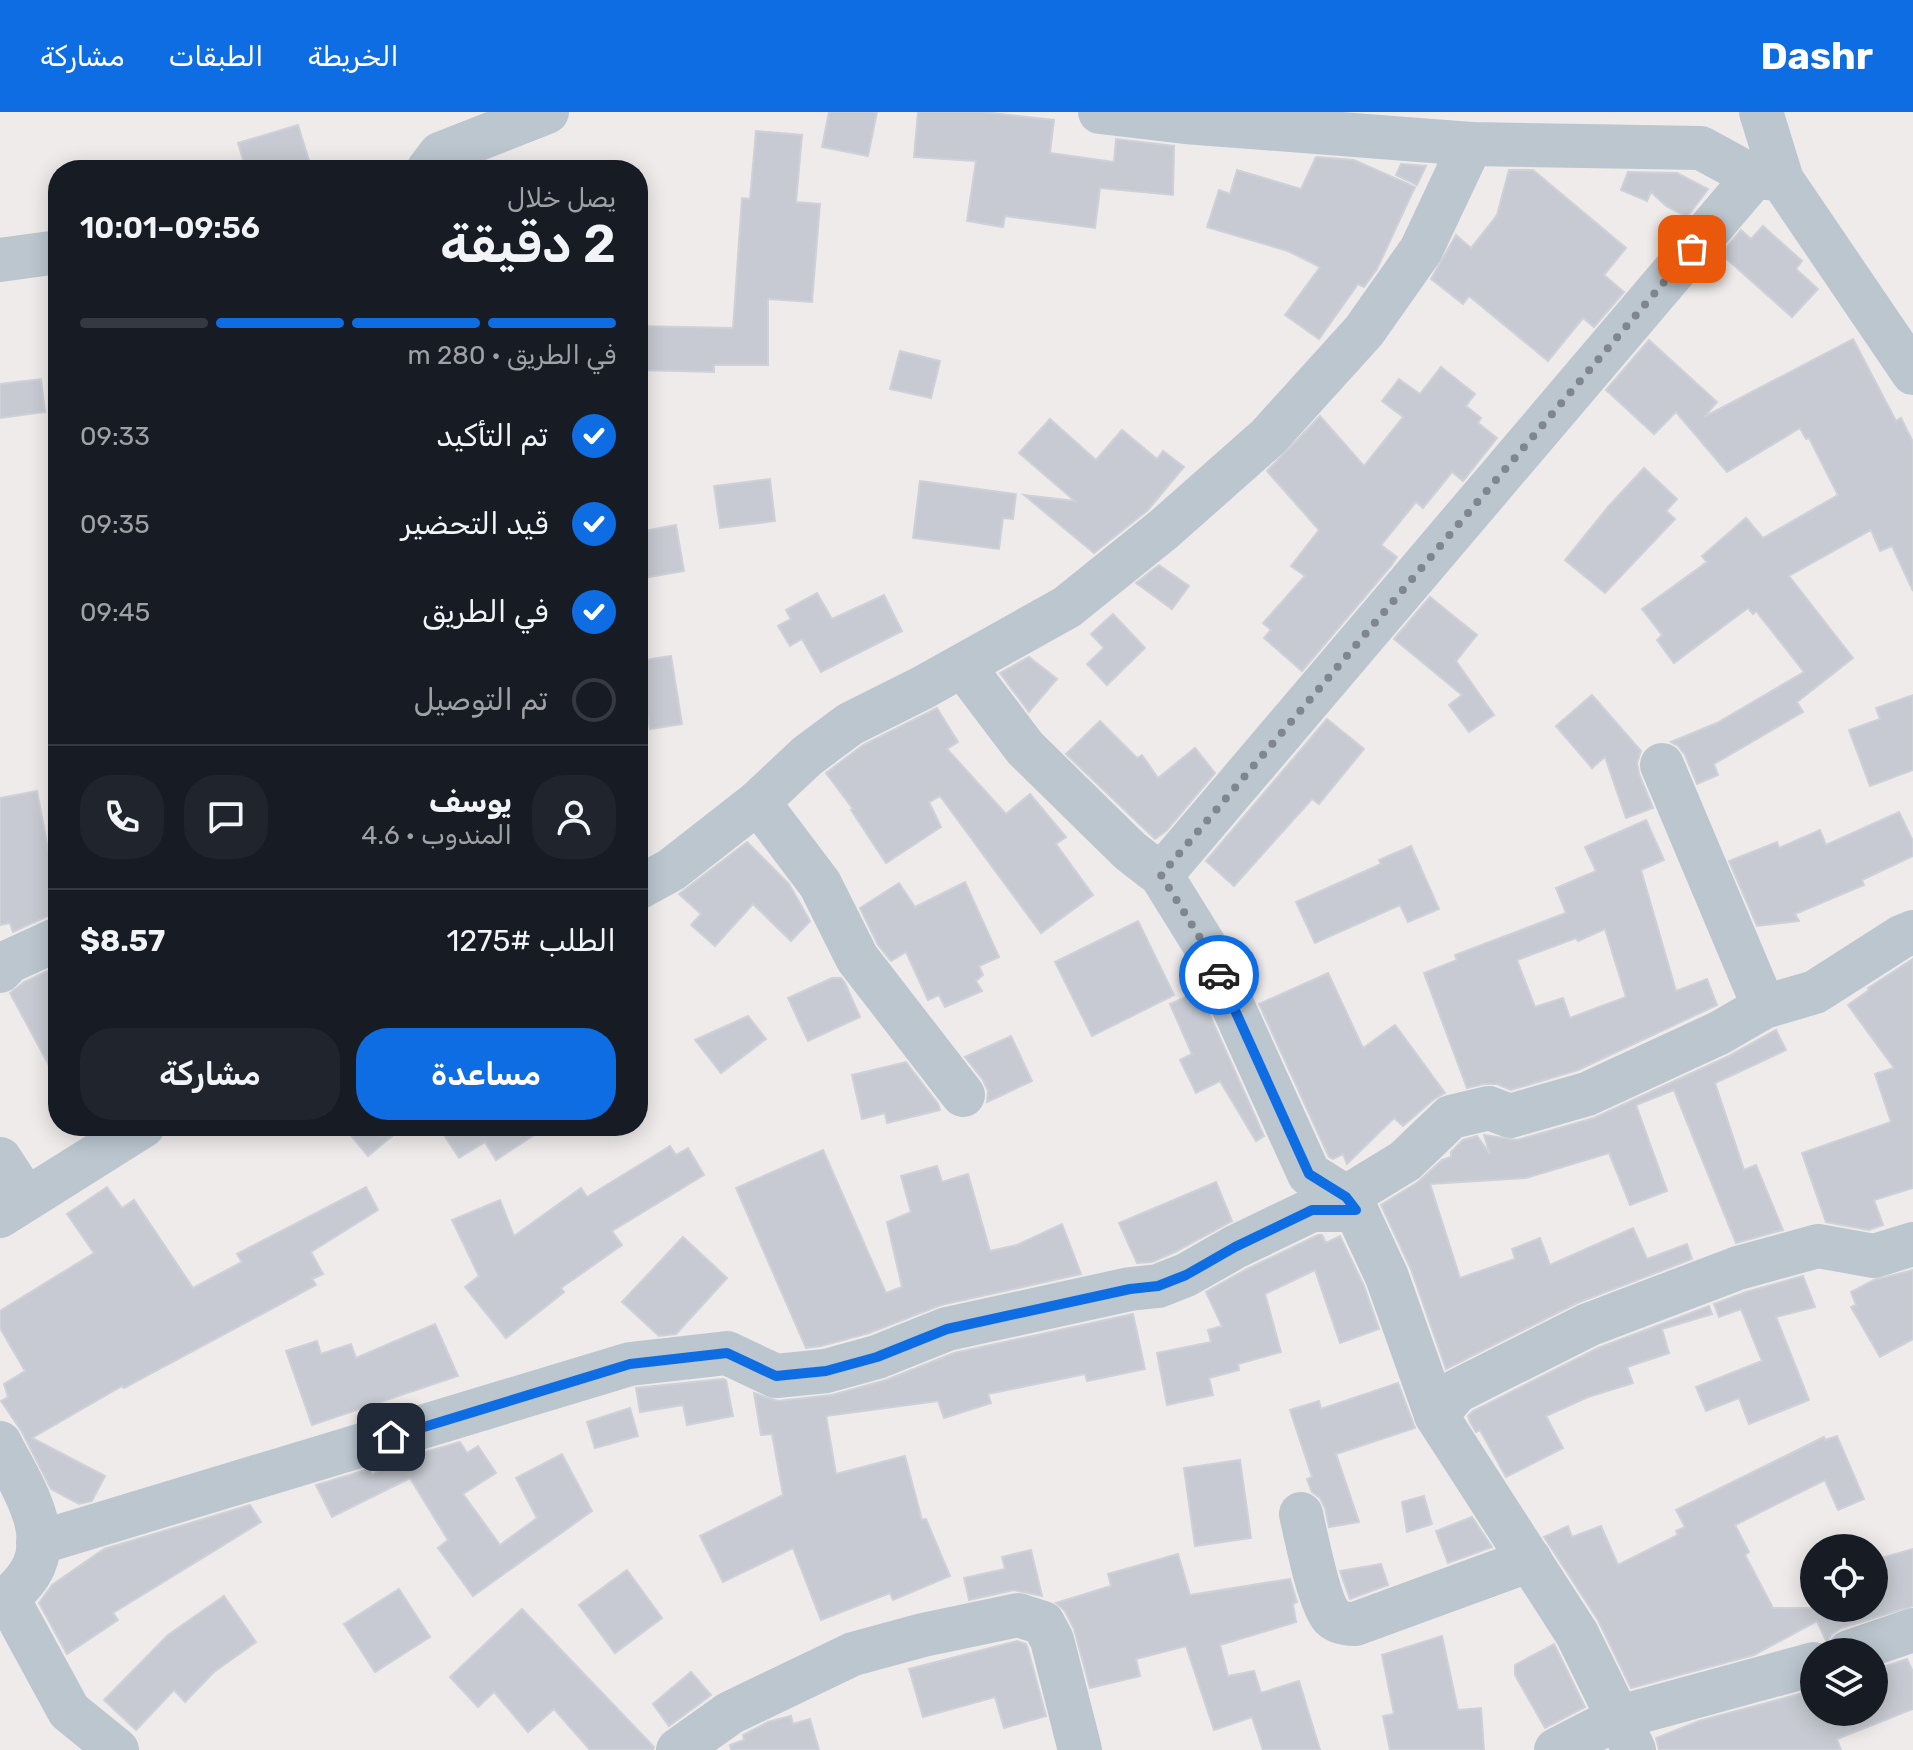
<!DOCTYPE html>
<html lang="ar">
<head>
<meta charset="utf-8">
<style>
	:root { --surface:#171b24; --page:#20242c; --text:#f1f3f6; --muted:#9ea1a6; --line:#363941; --accent:#0f6de4 }
	body { margin:0; font-family:Rubik,Cairo,sans-serif; background:var(--page); color:var(--text); direction:rtl; height:100vh; display:flex; flex-direction:column; font-size:30px; white-space:nowrap }
	* { box-sizing:border-box; margin:0 }
	p { font-size:26px; color:var(--muted) }
	.icon { flex:none; width:44px; height:44px; fill:none; stroke:currentColor; stroke-width:2; stroke-linecap:round; stroke-linejoin:round }
	.map { position:relative; flex:1; overflow:hidden; direction:ltr }
	.details { position:absolute; left:48px; top:48px; width:600px; height:976px; display:flex; flex-direction:column; background:var(--surface); border-radius:32px; box-shadow:0 4px 20px #0003; direction:rtl }
	.details>* { flex:none }
	.tools { position:absolute; left:1800px; top:1422px; display:grid; gap:16px }
	.tools a { display:grid; place-items:center; width:88px; height:88px; border-radius:50%; background:var(--surface); box-shadow:0 4px 20px #0003; font-size:40px }
	.pin { position:absolute; display:grid; place-items:center; width:68px; height:68px; color:#fff; margin:-34px; border-radius:16px; box-shadow:0 4px 12px #0006 }
	.courier { position:absolute; display:grid; place-items:center; width:80px; height:80px; margin:-40px; border:6px solid #0f6de4; border-radius:50%; background:#fff; color:#222; box-shadow:0 2px 10px #0007 }
	.summary em { font-style:normal; font-weight:600 }
	.summary div { display:flex; flex-direction:column-reverse }
	.summary { display:flex; align-items:center; justify-content:space-between; height:136px; padding:0 32px }
	h1 { font-size:52px; font-weight:600; line-height:60px }
	.bar { display:grid; grid-template-columns:repeat(4,1fr); gap:12px 8px; align-content:center; height:96px; padding:0 32px }
	.bar i { height:10px; border-radius:6px; background:var(--line) }
	.bar .on { background:var(--accent) }
	.bar p { grid-column:span 4 }
	.line { display:flex; align-items:center; gap:20px; padding:0 32px; border-top:2px solid var(--line) }
	.line div { flex:1 }
	.round { display:grid; place-items:center; flex:none; width:84px; height:84px; border-radius:32px; background:var(--page) }
	ol { padding:0 32px; list-style:none }
	li { display:flex; align-items:center; gap:24px; height:88px }
	li p { margin-inline-start:auto }
	li .icon { padding:8px; border-radius:50%; background:var(--accent); color:#fff; stroke-width:4 }
	li:last-child { color:var(--muted) }
	li i { width:44px; height:44px; border:4px solid var(--line); border-radius:50% }
	.primary-button { display:flex; gap:16px; margin-top:auto; padding:16px 32px }
	.primary-button a { flex:1; height:92px; border-radius:32px; background:var(--accent); color:#fff; font-size:32px; font-weight:600; line-height:92px; text-align:center }
	.primary-button a+a { background:var(--page); color:var(--text) }
	header { display:flex; align-items:center; gap:48px; box-sizing:border-box; height:112px; padding:0 40px; background:var(--accent); color:#fff }
	header strong { font-size:38px }
	nav { display:flex; gap:44px; margin-inline-start:auto; font-size:28px }
	.map>svg:first-child { display:block }
	.building { fill:#c7cad2; stroke:#cfd1d8; stroke-width:2; fill-rule:evenodd }
	.lines { fill:none; stroke-linecap:round; stroke-linejoin:round }
	.minor { stroke:#bbc6cf; stroke-width:44 }
	.done { stroke:#7f868d; stroke-width:8; stroke-dasharray:0 14.4 }
	.route { stroke:#0f6de4; stroke-width:10 }
</style>
</head>
<body>
<header>
<strong>Dashr</strong>
<nav><a>الخريطة</a><a>الطبقات</a><a>مشاركة</a></nav>
</header>
<div class="map">
<svg width="1913" height="1638" viewBox="0 0 1913 1638">
	<rect width="100%" height="100%" fill="#efebeb"/>
	<g class="building">
		<polygon points="829,0 877,0 868,44 822,35"/>
		<polygon points="918,0 983,0 1054,8 1050,41 1114,50 1116,27 1174,34 1173,83 1100,76 1095,116 1005,104 1003,115 967,109 976,49 914,45"/>
		<polygon points="298,13 312,58 246,58 238,31"/>
		<polygon points="756,19 802,23 796,90 820,92 812,190 768,187 768,253 714,253 714,260 638,258 638,214 733,216 742,86 750,87"/>
		<polygon points="1316,45 1354,48 1415,75 1377,157 1364,175 1358,172 1319,227 1285,203 1320,155 1288,139 1207,115 1219,78 1230,82 1237,58 1301,77"/>
		<polygon points="1401,52 1426,54 1417,73 1396,63"/>
		<polygon points="1509,58 1533,58 1626,136 1604,163 1624,180 1594,215 1583,206 1548,249 1469,184 1463,192 1431,167 1456,123 1471,136 1497,103"/>
		<polygon points="1628,60 1677,61 1708,77 1687,105 1666,94 1651,80 1647,89 1621,78"/>
		<polygon points="1763,114 1802,149 1796,157 1818,177 1792,205 1721,142 1741,118 1751,127"/>
		<polygon points="1853,227 1896,309 1901,306 1913,330 1913,479 1892,434 1880,439 1871,418 1789,464 1853,546 1797,590 1803,600 1714,652 1718,663 1697,672 1685,643 1678,634 1671,630 1717,611 1804,560 1756,499 1753,502 1748,496 1674,551 1657,528 1662,523 1642,497 1707,450 1702,444 1746,406 1763,426 1838,383 1809,326 1806,327 1800,316 1727,360 1676,300 1654,322 1606,278 1649,228 1717,290 1704,305"/>
		<polygon points="900,239 940,249 931,286 890,277"/>
		<polygon points="1441,255 1475,282 1466,294 1481,306 1478,311 1497,326 1463,369 1452,360 1423,396 1416,390 1381,433 1397,445 1391,454 1302,559 1264,526 1271,518 1263,511 1305,464 1291,454 1319,418 1267,359 1320,304 1364,354 1403,305 1382,289 1399,267 1420,282"/>
		<polygon points="41,267 45,300 0,306 0,272"/>
		<polygon points="1050,307 1096,348 1122,318 1157,347 1163,339 1184,355 1148,398 1094,441 1024,383 1075,389 1019,341"/>
		<polygon points="1644,356 1677,387 1666,399 1675,407 1605,481 1565,448 1608,395"/>
		<polygon points="770,367 775,409 720,416 714,374"/>
		<polygon points="920,369 1016,382 1013,407 1003,406 999,437 913,426"/>
		<polygon points="676,413 684,459 638,467 638,420"/>
		<polygon points="1159,453 1189,474 1172,497 1136,471"/>
		<polygon points="817,481 832,507 884,483 902,519 821,560 802,527 790,534 778,514 791,507 786,498"/>
		<polygon points="1430,485 1477,523 1456,549 1494,603 1469,620 1449,593 1462,583 1394,527"/>
		<polygon points="1113,502 1145,536 1107,573 1087,552 1104,536 1091,522"/>
		<polygon points="671,544 682,612 650,617 639,549"/>
		<polygon points="1029,545 1057,567 1029,600 1000,561"/>
		<polygon points="1592,583 1641,639 1637,651 1639,662 1653,696 1626,706 1605,645 1592,656 1556,614"/>
		<polygon points="1913,583 1913,658 1870,674 1849,618 1880,607 1876,596"/>
		<polygon points="937,596 958,630 947,637 1006,702 1030,682 1066,725 1056,732 1093,783 1041,821 940,684 929,690 941,715 886,751 851,698 853,697 826,661 863,633"/>
		<polygon points="1327,607 1364,637 1319,692 1312,687 1234,774 1206,749"/>
		<polygon points="1100,609 1137,646 1142,643 1158,666 1195,636 1215,661 1166,719 1155,727 1066,642"/>
		<polygon points="37,679 58,789 58,802 48,804 13,820 10,811 0,813 0,686"/>
		<polygon points="1899,700 1913,729 1913,744 1862,768 1864,773 1795,802 1799,809 1757,814 1729,749 1777,730 1779,736 1820,718 1826,733"/>
		<path d="M1646 708 1664 748 1641 758 1676 879 1707 867 1717 893 1578 958 1511 978 1497 972H1484L1467 976 1424 861 1457 848 1455 843 1566 801 1556 776 1596 759 1585 735ZM1605 817 1626 885 1570 906 1563 886 1535 895 1517 848 1576 826 1578 829Z"/>
		<polygon points="747,730 789,772 810,809 791,829 753,792 715,834 691,813 701,802 679,782"/>
		<polygon points="1411,734 1439,797 1408,810 1400,793 1315,831 1296,790 1381,752 1379,748"/>
		<polygon points="965,770 999,845 979,854 983,863 976,869 982,879 945,895 939,883 928,888 906,840 891,849 878,833 860,796 899,771 915,795"/>
		<polygon points="1138,809 1174,883 1092,924 1055,850"/>
		<polygon points="1913,847 1913,1076 1874,1088 1883,1113 1869,1118 1826,1110 1802,1041 1891,1010 1875,962 1894,956 1848,893 1869,878 1868,876"/>
		<polygon points="58,854 58,970 10,881 24,870"/>
		<polygon points="1328,861 1363,936 1395,913 1445,981 1434,987 1403,1014 1394,1006 1347,1052 1343,1042 1333,1047 1329,1045 1259,892"/>
		<polygon points="832,866 841,866 845,871 860,905 808,929 788,886"/>
		<polygon points="1199,879 1264,1024 1256,1029 1220,969 1196,981 1180,948 1192,942 1170,892"/>
		<polygon points="748,904 766,927 721,961 695,928"/>
		<polygon points="1776,918 1786,938 1715,971 1744,1058 1756,1053 1783,1118 1736,1131 1674,978 1636,993 1667,1079 1630,1093 1609,1041 1526,1066 1430,1072 1460,1166 1515,1147 1512,1137 1540,1126 1550,1153 1633,1116 1647,1147 1687,1132 1692,1147 1577,1191 1446,1257 1411,1157 1381,1093 1418,1070 1442,1048 1451,1045 1451,1040 1463,1028 1477,1024 1490,1042 1484,1023 1517,1028 1594,1006 1729,944"/>
		<polygon points="1011,924 1032,969 987,990 988,979 983,968 965,945"/>
		<polygon points="906,950 938,992 940,998 887,1011 885,1001 862,1007 852,963"/>
		<polygon points="343,1014 404,1014 368,1044"/>
		<polygon points="438,1014 548,1014 496,1048 485,1030 459,1046"/>
		<polygon points="670,1034 676,1043 688,1036 704,1063 612,1119 622,1133 561,1176 564,1180 506,1226 465,1175 479,1164 452,1108 500,1088 514,1124 581,1076 587,1085"/>
		<polygon points="823,1038 886,1181 902,1175 887,1110 911,1100 901,1064 937,1054 942,1070 968,1062 990,1139 1017,1133 1062,1112 1081,1162 941,1193 869,1221 821,1234 806,1236 736,1076"/>
		<polygon points="1216,1070 1232,1109 1175,1140 1152,1150 1137,1151 1119,1111"/>
		<polygon points="107,1075 122,1096 134,1088 193,1176 242,1150 237,1142 366,1075 378,1098 311,1140 323,1162 312,1167 316,1173 124,1276 122,1274 32,1326 105,1364 92,1389 79,1392 51,1377 22,1320 1,1289 8,1285 4,1272 25,1259 0,1216 0,1199 94,1141 67,1102"/>
		<polygon points="1318,1123 1322,1123 1326,1131 1340,1124 1364,1174 1379,1217 1340,1231 1315,1158 1265,1182 1281,1240 1238,1252 1239,1258 1209,1266 1213,1283 1167,1293 1157,1241 1211,1230 1208,1218 1222,1214 1206,1180 1247,1157"/>
		<polygon points="683,1125 727,1166 676,1222 659,1224 622,1190"/>
		<polygon points="1913,1158 1913,1227 1880,1245 1851,1195 1856,1193 1851,1180 1874,1168"/>
		<polygon points="1803,1164 1815,1195 1776,1205 1809,1288 1749,1312 1739,1286 1706,1299 1696,1275 1762,1249 1741,1197 1719,1205 1714,1192 1746,1180"/>
		<polygon points="1709,1194 1712,1202 1662,1217 1669,1241 1627,1255 1633,1271 1588,1285 1546,1304 1563,1336 1506,1365 1480,1318 1476,1320 1470,1310 1468,1304 1473,1299 1598,1236"/>
		<polygon points="1133,1202 1145,1257 1087,1269 1085,1262 988,1282 991,1291 944,1306 938,1289 826,1304 836,1362 905,1344 922,1408 926,1407 950,1464 893,1488 890,1481 821,1508 793,1436 723,1470 700,1424 783,1383 772,1322 761,1323 754,1281 778,1289 832,1283 886,1268 954,1241"/>
		<polygon points="435,1212 458,1264 312,1313 286,1239 317,1229 321,1242 351,1232 356,1246"/>
		<polygon points="723,1267 726,1268 733,1304 687,1313 683,1293 640,1300 636,1276"/>
		<polygon points="1398,1271 1415,1316 1336,1342 1359,1410 1329,1415 1325,1396 1320,1386 1312,1380 1307,1367 1312,1365 1290,1298 1319,1289 1321,1297"/>
		<polygon points="630,1296 638,1324 595,1336 587,1310"/>
		<polygon points="1837,1324 1864,1387 1838,1398 1825,1368 1735,1413 1749,1440 1745,1443 1773,1496 1874,1496 1874,1448 1913,1437 1913,1494 1841,1516 1831,1523 1827,1531 1817,1509 1754,1543 1631,1576 1598,1508 1544,1425 1568,1414 1572,1425 1601,1414 1618,1453 1678,1423 1676,1419 1685,1415 1676,1398 1824,1325 1825,1328"/>
		<polygon points="460,1330 467,1341 478,1334 496,1361 463,1382 500,1433 537,1406 516,1366 562,1342 592,1399 473,1484 438,1436 448,1428 410,1366 332,1405 316,1373 369,1357 372,1363 394,1349"/>
		<polygon points="1240,1348 1251,1426 1195,1434 1184,1356"/>
		<polygon points="1424,1384 1432,1412 1407,1420 1402,1390"/>
		<polygon points="250,1393 261,1410 113,1501 118,1508 67,1542 39,1491 52,1473 104,1437"/>
		<polygon points="1472,1405 1492,1435 1448,1451 1436,1419"/>
		<polygon points="1031,1438 1042,1484 1014,1478 969,1488 964,1466 1005,1457 1002,1445"/>
		<polygon points="1178,1442 1190,1483 1290,1467 1297,1490 1293,1492 1296,1510 1220,1533 1228,1564 1254,1559 1261,1581 1299,1569 1320,1638 1263,1638 1252,1605 1214,1618 1186,1534 1136,1547 1140,1564 1090,1576 1074,1517 1065,1499 1056,1491 1111,1474 1108,1462"/>
		<polygon points="1381,1452 1388,1473 1350,1487 1340,1459"/>
		<polygon points="627,1458 662,1506 615,1541 579,1493"/>
		<polygon points="399,1477 430,1525 375,1560 344,1512"/>
		<polygon points="224,1484 256,1530 214,1560 185,1590 174,1578 136,1618 104,1588 168,1523"/>
		<polygon points="522,1497 654,1635 653,1638 590,1638 554,1597 528,1620 494,1580 478,1595 450,1565"/>
		<polygon points="1442,1524 1458,1598 1481,1596 1484,1638 1390,1638 1383,1604 1394,1602 1382,1543"/>
		<polygon points="1017,1529 1026,1532 1028,1537 1046,1604 1004,1616 995,1585 923,1605 909,1557"/>
		<polygon points="1554,1532 1585,1595 1545,1616 1515,1563 1515,1553"/>
		<polygon points="1907,1547 1913,1560 1913,1597 1837,1627 1841,1638 1659,1638 1656,1626 1699,1609 1814,1578 1814,1600 1874,1600 1874,1558"/>
		<polygon points="691,1560 711,1583 669,1614 653,1592"/>
		<polygon points="791,1604 793,1612 810,1607 819,1638 731,1638 730,1633 744,1628 743,1623 768,1610"/>
	</g>
	<g class="lines">
		<g class="minor">
			<polyline points="1100,0 1185,10 1471,32 1701,36 1754,65 1780,67"/>
			<polyline points="1761,0 1782,68 1913,261"/>
			<polyline points="428,58 440,42 547,0"/>
			<polyline points="0,148 58,140"/>
			<polyline points="963,554 1025,636 1130,739 1161,763 1207,837 1309,1062 1346,1085 1356,1098 1387,1165 1436,1303 1577,1522 1634,1638"/>
			<polyline points="1662,653 1764,895"/>
			<polyline points="758,690 820,772 857,846 963,983"/>
			<polyline points="1161,763 1754,65"/>
			<polyline points="638,776 671,758 758,690 807,644 850,612 922,576 1067,495 1164,417 1268,325 1364,219 1421,138 1471,32"/>
			<polyline points="0,859 10,849 58,827"/>
			<polyline points="0,1047 26,1087"/>
			<polyline points="1346,1085 1405,1049 1451,1005 1489,996 1510,1004 1587,982 1719,921 1764,895 1815,880 1901,825 1913,820"/>
			<polyline points="0,1104 143,1014"/>
			<polyline points="1436,1303 1457,1279 1588,1213 1738,1156 1818,1134 1874,1144 1913,1132"/>
			<path d="M0 1331C18 1368 56 1420 30 1461 23 1473 10 1484 0 1494"/>
			<path d="M1301 1402C1306 1424 1319 1491 1332 1505 1338 1511 1346 1512 1355 1512L1530 1448"/>
			<polyline points="38,1431 630,1252 727,1241 776,1264 826,1259 877,1245 947,1217 1130,1177 1158,1174 1186,1163 1235,1135 1312,1098 1356,1098"/>
			<polyline points="8,1487 69,1599 117,1638"/>
			<polyline points="1849,1540 1913,1518"/>
			<polyline points="678,1638 730,1601 853,1542 923,1523 1018,1503 1043,1511 1052,1528 1080,1638"/>
			<polyline points="1556,1638 1620,1605 1814,1552"/>
		</g>
	</g>
	<g class="lines">
		<polyline class="done" points="1219,863 1207,837 1161,763 1692,137"/>
		<polyline class="route" points="391,1325 630,1252 727,1241 776,1264 826,1259 877,1245 947,1217 1130,1177 1158,1174 1186,1163 1235,1135 1312,1098 1356,1098 1346,1085 1309,1062 1219,863"/>
	</g>
</svg>
<div class="tools">
<a><svg class="icon" aria-label="locate" viewBox="0 0 24 24"><circle cx="12" cy="12" r="6"/><path d="M12 2v4M12 18v4M2 12h4M18 12h4"/></svg></a>
<a><svg class="icon" aria-label="layers" viewBox="0 0 24 24"><path d="M12 4l9 5-9 5-9-5zM3 14l9 5 9-5"/></svg></a>
</div>
<div class="pin" style="left:1692px;top:137px;background:#ea580c"><svg class="icon" aria-label="bag" viewBox="0 0 24 24"><path d="M5 8h14l-1 12H6zM9 8a3 3 0 0 1 6 0"/></svg></div>
<div class="pin" style="left:391px;top:1325px;background:#1f2937"><svg class="icon" aria-label="home" viewBox="0 0 24 24"><path d="M3 11l9-7 9 7M6 9v11h12V9"/></svg></div>
<div class="courier" style="left:1219px;top:863px"><svg class="icon" aria-label="car" viewBox="0 0 24 24"><path d="M5 17H2v-5l4-1 3-4h7l3 4 3 1v5h-3M9 17h6M6 11h13"/><circle cx="7" cy="17" r="2"/><circle cx="17" cy="17" r="2"/></svg></div>
<section class="details">
<div class="summary"><div><h1>2 دقيقة</h1><p>يصل خلال</p></div><em>09:56–10:01</em></div>
<div class="bar"><i class="on"></i><i class="on"></i><i class="on"></i><i></i><p>في الطريق · 280 m</p></div>
<ol>
<li><svg class="icon" aria-label="check" viewBox="0 0 24 24"><path d="M5 12l5 5 9-10"/></svg>تم التأكيد<p>09:33</p></li>
<li><svg class="icon" aria-label="check" viewBox="0 0 24 24"><path d="M5 12l5 5 9-10"/></svg>قيد التحضير<p>09:35</p></li>
<li><svg class="icon" aria-label="check" viewBox="0 0 24 24"><path d="M5 12l5 5 9-10"/></svg>في الطريق<p>09:45</p></li>
<li><i></i>تم التوصيل</li>
</ol>
<div class="line" style="height:144px"><a class="round"><svg class="icon" aria-label="person" viewBox="0 0 24 24"><circle cx="12" cy="8" r="4"/><path d="M4 21q1-7 8-7t8 7"/></svg></a><div><b>يوسف</b><p>المندوب · 4.6</p></div><a class="round"><svg class="icon" aria-label="chat" viewBox="0 0 24 24"><path d="M4 5h16v11H9l-5 4z"/></svg></a><a class="round"><svg class="icon" aria-label="phone" viewBox="0 0 24 24"><path d="M5 4h4l2 5-3 2q2 4 5 5l2-3 5 2v4C11 20 4 13 5 4z"/></svg></a></div>
<div class="line" style="height:104px"><div>الطلب #1275</div><b>$8.57</b></div>
<div class="primary-button"><a>مساعدة</a><a>مشاركة</a></div>
</section>
</div>
</body>
</html>
